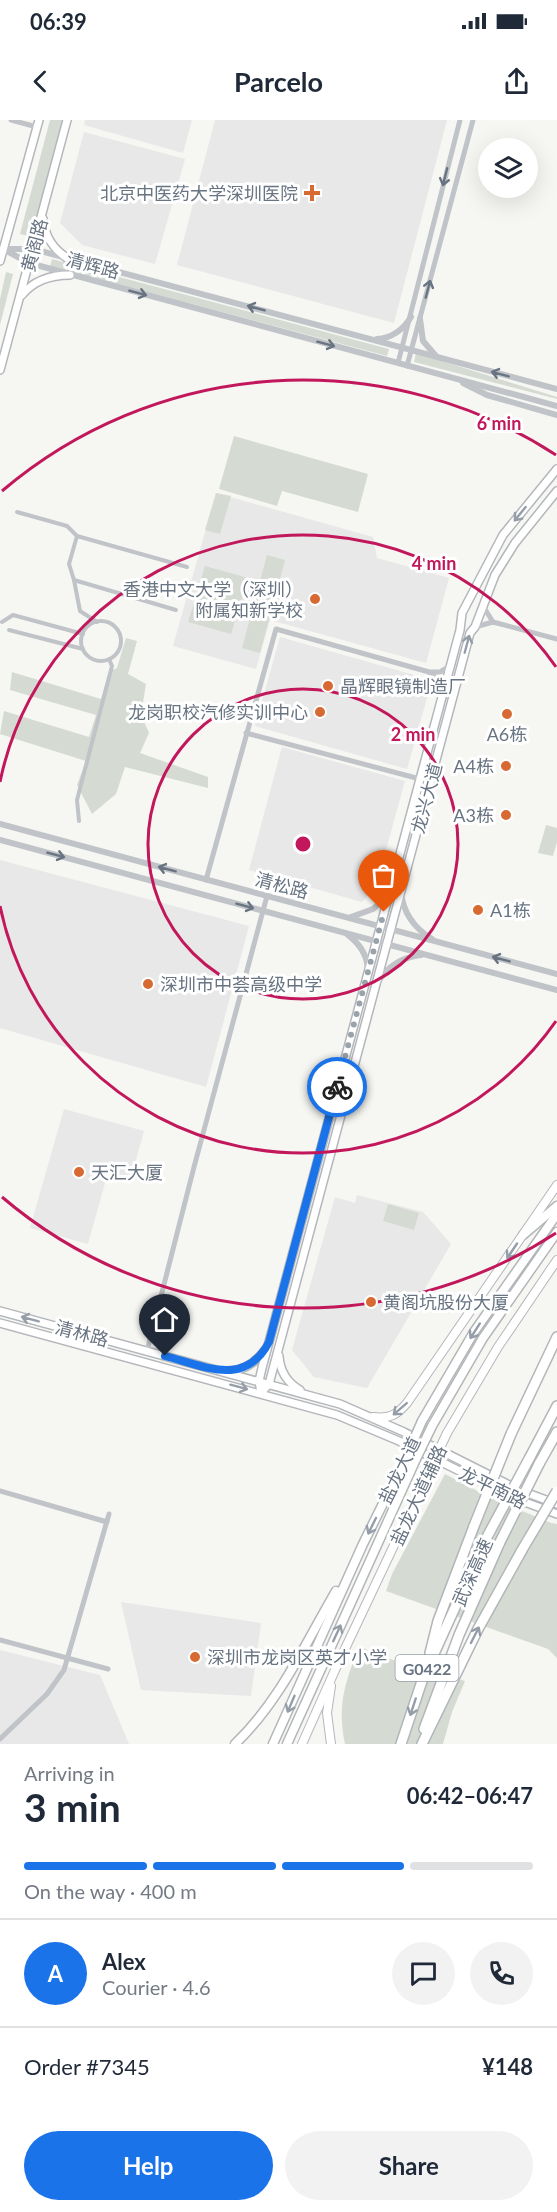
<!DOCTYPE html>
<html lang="en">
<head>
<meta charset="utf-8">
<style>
	:root { --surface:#fff; --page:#f2f2f3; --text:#1f2937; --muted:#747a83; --line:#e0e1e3; --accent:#1a73e8 }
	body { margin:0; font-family:Lato,"Noto Sans SC",sans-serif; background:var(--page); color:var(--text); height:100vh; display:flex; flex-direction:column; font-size:22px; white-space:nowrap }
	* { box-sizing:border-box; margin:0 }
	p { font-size:20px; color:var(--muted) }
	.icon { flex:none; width:33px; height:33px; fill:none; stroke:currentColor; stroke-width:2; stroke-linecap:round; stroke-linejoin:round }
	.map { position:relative; height:1624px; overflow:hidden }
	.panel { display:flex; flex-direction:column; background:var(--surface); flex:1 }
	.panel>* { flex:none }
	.fabs { position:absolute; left:478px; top:18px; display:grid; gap:12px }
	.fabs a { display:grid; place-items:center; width:60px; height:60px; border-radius:50%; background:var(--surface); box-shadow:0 6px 24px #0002; font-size:30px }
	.pin { position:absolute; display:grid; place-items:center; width:51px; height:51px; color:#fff; margin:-62px -26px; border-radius:50% 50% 50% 0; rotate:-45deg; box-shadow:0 0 6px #0007 }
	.pin .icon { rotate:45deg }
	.courier { position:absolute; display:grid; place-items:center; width:60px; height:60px; margin:-30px; border:4px solid #1a73e8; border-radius:50%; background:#fff; color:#222; box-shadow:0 2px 8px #0007 }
	.head em { font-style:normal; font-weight:700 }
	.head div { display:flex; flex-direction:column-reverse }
	.head { display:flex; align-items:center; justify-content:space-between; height:102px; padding:0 24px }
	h1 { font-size:39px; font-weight:700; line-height:45px }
	.bar { display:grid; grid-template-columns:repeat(4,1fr); gap:9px 6px; align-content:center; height:72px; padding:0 24px }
	.bar i { height:8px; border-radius:4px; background:var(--line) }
	.bar .on { background:var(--accent) }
	.bar p { grid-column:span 4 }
	.line { display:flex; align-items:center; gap:15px; padding:0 24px; border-top:2px solid var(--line) }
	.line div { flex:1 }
	.round { display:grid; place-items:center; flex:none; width:63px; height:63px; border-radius:32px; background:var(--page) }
	.primary-button { display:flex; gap:12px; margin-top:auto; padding:12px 24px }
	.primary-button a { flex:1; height:69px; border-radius:36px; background:var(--accent); color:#fff; font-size:24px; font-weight:700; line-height:69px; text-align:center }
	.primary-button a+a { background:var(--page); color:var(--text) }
	.status { display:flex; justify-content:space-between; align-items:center; height:42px; padding:0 30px; background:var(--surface); direction:ltr }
	.status svg { height:16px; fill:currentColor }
	header { display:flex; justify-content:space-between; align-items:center; height:78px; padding:0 24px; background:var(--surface); font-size:27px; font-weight:700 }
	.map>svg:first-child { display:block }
	.built { fill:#e7e8e7 }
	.green { fill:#d5dbd3 }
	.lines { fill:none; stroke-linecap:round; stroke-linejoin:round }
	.secondary-casing { stroke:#b3b7bb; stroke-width:10 }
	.primary-casing { stroke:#b4b7bb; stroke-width:10 }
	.trunk-casing { stroke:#b3b6b9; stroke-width:11 }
	.motorway-casing { stroke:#b3b6b9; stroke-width:12 }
	.pedestrian { stroke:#c0c3c7; stroke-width:4 }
	.minor { stroke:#c0c3c7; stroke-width:5 }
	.tertiary { stroke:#c0c3c7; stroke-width:6 }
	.secondary { stroke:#fff; stroke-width:7 }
	.primary { stroke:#fff; stroke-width:8 }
	.trunk { stroke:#fff; stroke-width:8 }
	.motorway { stroke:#fff; stroke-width:9 }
	.primary-bridge-casing { stroke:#b4b7bb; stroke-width:10; stroke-linecap:butt }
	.trunk-bridge-casing { stroke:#b3b6b9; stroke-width:11; stroke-linecap:butt }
	.motorway-bridge-casing { stroke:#b3b6b9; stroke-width:12; stroke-linecap:butt }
	.primary-bridge { stroke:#fff; stroke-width:8 }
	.trunk-bridge { stroke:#fff; stroke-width:8 }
	.motorway-bridge { stroke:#fff; stroke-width:9 }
	.oneway { stroke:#687482 }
	.oneway2 { stroke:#959ea8 }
	.done { stroke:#9aa2aa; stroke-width:6; stroke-dasharray:0 10.8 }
	.route { stroke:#1a73e8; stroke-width:8 }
	.ring { fill:none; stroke:#c2185b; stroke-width:3 }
	.poi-dot { fill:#d76a33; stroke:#fff; stroke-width:2 }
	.labels { text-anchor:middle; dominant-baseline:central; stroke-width:6; stroke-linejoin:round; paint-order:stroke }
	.shield { fill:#fff; stroke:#959ea8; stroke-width:1.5 }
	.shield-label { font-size:16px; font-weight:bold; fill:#687482 }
	.poi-label { font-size:18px; fill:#687482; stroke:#fff; text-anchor:start }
	.street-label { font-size:18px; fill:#687482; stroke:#fff }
	.centre { fill:#c2185b; stroke:#fff; stroke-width:3 }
	.ring-label { font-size:18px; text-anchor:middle; font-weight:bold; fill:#c2185b; stroke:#fff; stroke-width:6; stroke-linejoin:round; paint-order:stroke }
</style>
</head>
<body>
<div class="status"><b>06:39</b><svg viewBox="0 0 49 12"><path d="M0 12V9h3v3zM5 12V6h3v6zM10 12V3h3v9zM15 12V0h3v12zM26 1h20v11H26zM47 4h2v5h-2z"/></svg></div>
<header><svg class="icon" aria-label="back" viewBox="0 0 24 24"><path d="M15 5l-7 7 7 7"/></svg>Parcelo<svg class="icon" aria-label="share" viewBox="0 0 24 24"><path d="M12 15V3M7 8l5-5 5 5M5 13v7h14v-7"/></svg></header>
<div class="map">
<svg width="557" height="1624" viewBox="0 0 557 1624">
	<rect width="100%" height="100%" fill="#f6f6f3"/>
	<g class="built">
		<polygon points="85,0 192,0 183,33 84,5"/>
		<polygon points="215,0 447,0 394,203 177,145"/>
		<polygon points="84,12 185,39 155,144 82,125 60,103"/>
		<polygon points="216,373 373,417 377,438 449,458 426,543 270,500 256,549 173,526"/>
		<polygon points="280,517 432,560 407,649 255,606"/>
		<polygon points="282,627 405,661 376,766 362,782 249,750"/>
		<polygon points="0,740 249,806 206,967 0,908"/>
		<polygon points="64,989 144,1011 131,1058 108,1052 88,1124 30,1108"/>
		<polygon points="357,1075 423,1092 451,1124 367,1268 314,1257 292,1230 335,1077 355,1083"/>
		<polygon points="121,1482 261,1503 251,1576 141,1570"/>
		<polygon points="0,1530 100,1555 129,1624 0,1624"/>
	</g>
	<g class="green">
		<polygon points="50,0 63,0 32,117 20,114"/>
		<polygon points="52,139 389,229 387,236 50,146"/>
		<polygon points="6,152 13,154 0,205 0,179"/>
		<polygon points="416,233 557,277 557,279 414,242"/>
		<polygon points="234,316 368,354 358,392 282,371 277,386 219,369"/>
		<polygon points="216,373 231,376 220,414 205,410"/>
		<polygon points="267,435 285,440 260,533 242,528"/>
		<polygon points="205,446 248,458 231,514 188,502"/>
		<polygon points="126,518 137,521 128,554 146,564 141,595 149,613 140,633 208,657 208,668 125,647 116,674 92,694 77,665 86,641 0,614 4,591 89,617 96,595 10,570 12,552 101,579 109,552 117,548"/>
		<polygon points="546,705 557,708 557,722 553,736 538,733"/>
		<polygon points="388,1084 419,1093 414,1110 383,1101"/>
		<polygon points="445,1354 491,1378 551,1403 557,1404 557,1538 548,1529 386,1471 392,1454"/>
		<path d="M359 1526 380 1536 465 1561 452 1592 443 1624H345C337 1583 345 1564 359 1526Z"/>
	</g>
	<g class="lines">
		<g class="secondary-casing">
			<g id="secondary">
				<path d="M43 99C45 116 52 128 67 138"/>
				<polyline points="0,141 39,0"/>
				<path d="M22 175C34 160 51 155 70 155"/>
				<polyline points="0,250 67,0"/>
				<polyline points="0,1191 340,1284 404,1312 519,1370 557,1384"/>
				<polyline points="0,1203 337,1295 399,1321 514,1378 557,1394"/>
				<path d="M279 1236C280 1251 286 1262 300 1270"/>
				<path d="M227 1251C243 1251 256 1242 265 1230"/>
				<polyline points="261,1273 259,1261 262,1248 460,510 462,493 503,415 557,349"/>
				<polyline points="261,1273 269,1264 470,513 475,507 495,455 515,423 557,371"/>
			</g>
		</g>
		<g class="primary-casing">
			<g id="primary">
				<path d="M373 1297C389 1299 397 1295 407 1283L557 1065"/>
				<polyline points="447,1313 498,1227 557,1140"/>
				<polyline points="302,1624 335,1550 431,1347"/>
				<polyline points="331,1624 327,1593 331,1566"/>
			</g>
		</g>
		<g class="trunk-casing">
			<g id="trunk">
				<polyline points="523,1115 557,1086"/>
				<polyline points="422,1301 474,1212 557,1094"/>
				<polyline points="432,1306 483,1218 557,1112"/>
				<path d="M235 1624C280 1581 305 1524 336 1471"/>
				<polyline points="273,1624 363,1424 407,1335"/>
				<polyline points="287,1624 416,1339"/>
			</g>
		</g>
		<g class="motorway-casing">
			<g id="motorway">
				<polyline points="511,1314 557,1217"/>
				<polyline points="530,1337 557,1286"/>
				<polyline points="539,1344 557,1312"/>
				<polyline points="430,1533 438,1501 474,1406"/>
				<polyline points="424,1609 459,1515 500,1422"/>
				<polyline points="401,1624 423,1558 487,1417"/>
				<polyline points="422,1624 478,1509 522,1430"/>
			</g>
		</g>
		<g class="pedestrian">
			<polyline points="17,392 67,406 77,416"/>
			<polyline points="74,460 69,444 77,416 187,447"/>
			<circle cx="101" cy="521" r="20"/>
			<polyline points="2,502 13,495 83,514"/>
			<polyline points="97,502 80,491 74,460 176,490"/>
			<polyline points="9,510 83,529"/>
			<polyline points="79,701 77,680 112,546 109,539"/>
		</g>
		<g class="minor">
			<polyline points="11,0 37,7"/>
			<polyline points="398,243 460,0"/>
			<polyline points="407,246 473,0"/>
			<polyline points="493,502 557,519"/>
			<polyline points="475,507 493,502 483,486"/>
			<polyline points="430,553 438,559 444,570"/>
			<polyline points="246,613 420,659"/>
			<polyline points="206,760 276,509 429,552 440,552 450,546"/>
			<polyline points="147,1231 194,1047 267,776"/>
			<polyline points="0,1371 107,1402"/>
			<polyline points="0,1520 108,1549"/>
			<polyline points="0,1619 47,1574 64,1550 109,1394"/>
		</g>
		<g class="tertiary">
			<polyline points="3,129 29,143 557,286"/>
			<polyline points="4,129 33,129 557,269"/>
			<polyline points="420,199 423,221 436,236"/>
			<path d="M377 219C392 218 403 210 411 197"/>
			<polyline points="463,263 487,275 557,295"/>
			<polyline points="0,704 557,854"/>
			<polyline points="0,720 557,870"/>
			<path d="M401 772C403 792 414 808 432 819"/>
			<polyline points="351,797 373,789 388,776"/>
			<path d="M348 815C360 824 368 836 368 852"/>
			<path d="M378 862C388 846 403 837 421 835"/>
		</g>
		<use href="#secondary" class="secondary"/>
		<use href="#primary" class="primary"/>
		<use href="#trunk" class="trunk"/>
		<use href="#motorway" class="motorway"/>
		<g class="primary-bridge-casing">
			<polyline id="primary-bridge" points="431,1347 447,1313"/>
		</g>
		<g class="trunk-bridge-casing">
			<g id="trunk-bridge">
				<polyline points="407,1335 422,1301"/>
				<polyline points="416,1339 432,1306"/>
			</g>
		</g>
		<g class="motorway-bridge-casing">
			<g id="motorway-bridge">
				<polyline points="474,1406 511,1314"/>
				<polyline points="487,1417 530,1337"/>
				<polyline points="500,1422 539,1344"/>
				<polyline points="522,1430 557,1371"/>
			</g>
		</g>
		<use href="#primary-bridge" class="primary-bridge"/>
		<use href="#trunk-bridge" class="trunk-bridge"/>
		<use href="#motorway-bridge" class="motorway-bridge"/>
	</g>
	<defs><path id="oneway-shaft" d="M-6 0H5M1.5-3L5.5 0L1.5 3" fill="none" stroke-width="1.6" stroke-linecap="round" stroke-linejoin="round" transform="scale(1.5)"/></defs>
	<g class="oneway">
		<use href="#oneway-shaft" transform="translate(445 57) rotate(104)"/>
		<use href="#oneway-shaft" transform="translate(428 169) rotate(-75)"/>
		<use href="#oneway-shaft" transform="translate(138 173) rotate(15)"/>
		<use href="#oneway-shaft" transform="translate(256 188) rotate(-165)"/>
		<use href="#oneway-shaft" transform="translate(326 224) rotate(15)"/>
		<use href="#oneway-shaft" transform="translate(500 254) rotate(-165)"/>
		<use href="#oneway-shaft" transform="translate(56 735) rotate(15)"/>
		<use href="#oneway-shaft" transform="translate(167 749) rotate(-165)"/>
		<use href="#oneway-shaft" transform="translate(245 786) rotate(15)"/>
		<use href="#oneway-shaft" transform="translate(501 839) rotate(-165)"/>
	</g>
	<g class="oneway2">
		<use href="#oneway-shaft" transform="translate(520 394) rotate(129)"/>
		<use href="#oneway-shaft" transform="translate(467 524) rotate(-75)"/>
		<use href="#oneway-shaft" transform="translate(512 1131) rotate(124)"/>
		<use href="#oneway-shaft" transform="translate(30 1199) rotate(-165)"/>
		<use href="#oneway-shaft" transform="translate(475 1211) rotate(123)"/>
		<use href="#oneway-shaft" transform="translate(239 1267) rotate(15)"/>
		<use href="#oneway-shaft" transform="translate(400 1289) rotate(139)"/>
		<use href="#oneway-shaft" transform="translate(372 1406) rotate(116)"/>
		<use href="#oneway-shaft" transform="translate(337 1513) rotate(-65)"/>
		<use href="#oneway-shaft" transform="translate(475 1515) rotate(-63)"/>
		<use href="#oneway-shaft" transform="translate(291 1584) rotate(113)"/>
		<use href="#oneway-shaft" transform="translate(413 1587) rotate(108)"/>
	</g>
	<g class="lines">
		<polyline class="done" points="337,967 384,792"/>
		<path class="route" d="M165 1236C204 1246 245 1268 269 1222L337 967"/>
	</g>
	<g class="ring">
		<circle cx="303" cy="724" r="155"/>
		<path d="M556 901A309 309 0 0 1 0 786M0 662A309 309 0 0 1 556 547"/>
		<path d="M556 1113A464 464 0 0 1 2 1077M2 371A464 464 0 0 1 556 335"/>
	</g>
	<g class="poi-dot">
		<path d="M309 64h6v6h6v6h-6v6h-6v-6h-6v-6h6z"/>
		<circle cx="315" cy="479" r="6"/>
		<circle cx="328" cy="566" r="6"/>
		<circle cx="320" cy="592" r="6"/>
		<circle cx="507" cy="594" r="6"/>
		<circle cx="506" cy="646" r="6"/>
		<circle cx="506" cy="695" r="6"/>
		<circle cx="478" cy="790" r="6"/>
		<circle cx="148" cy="864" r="6"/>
		<circle cx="79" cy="1052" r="6"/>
		<circle cx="371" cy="1182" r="6"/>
		<circle cx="195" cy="1537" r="6"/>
	</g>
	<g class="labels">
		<rect class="shield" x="395.5" y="1535" width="63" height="26" rx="4.5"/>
		<g class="shield-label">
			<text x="427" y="1548">G0422</text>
		</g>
		<g class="poi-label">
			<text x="298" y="73" text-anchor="end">北京中医药大学深圳医院</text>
			<text x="303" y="469" text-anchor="end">香港中文大学（深圳）<tspan x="303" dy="21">附属知新学校</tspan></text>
			<text x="340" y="566">晶辉眼镜制造厂</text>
			<text x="308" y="592" text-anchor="end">龙岗职校汽修实训中心</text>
			<text x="507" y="614" text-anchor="middle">A6栋</text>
			<text x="494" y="646" text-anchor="end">A4栋</text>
			<text x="494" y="695" text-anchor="end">A3栋</text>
			<text x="490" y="790">A1栋</text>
			<text x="160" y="864">深圳市中荟高级中学</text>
			<text x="91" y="1052">天汇大厦</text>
			<text x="383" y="1182">黄阁坑股份大厦</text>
			<text x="207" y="1537">深圳市龙岗区英才小学</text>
		</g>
		<g class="street-label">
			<text transform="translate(34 125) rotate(-75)">黄阁路</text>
			<text transform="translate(93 145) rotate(15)">清辉路</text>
			<text transform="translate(426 678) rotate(-75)">龙兴大道</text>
			<text transform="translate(282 765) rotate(15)">清松路</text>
			<text transform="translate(82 1213) rotate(15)">清林路</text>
			<text transform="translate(399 1350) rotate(-64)">盐龙大道</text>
			<text transform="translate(493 1367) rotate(26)">龙平南路</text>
			<text transform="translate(418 1375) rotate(-65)">盐龙大道辅路</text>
			<text transform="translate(472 1452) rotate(-66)">武深高速</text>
		</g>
	</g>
	<circle cx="303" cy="724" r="9" class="centre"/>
	<g class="ring-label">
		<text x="499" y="310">6 min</text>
		<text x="434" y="450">4 min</text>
		<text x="413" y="621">2 min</text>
	</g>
</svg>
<div class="fabs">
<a><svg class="icon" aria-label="layers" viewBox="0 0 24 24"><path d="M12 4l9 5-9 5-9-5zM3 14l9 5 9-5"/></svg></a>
</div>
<div class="pin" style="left:384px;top:792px;background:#ea580c"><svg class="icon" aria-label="bag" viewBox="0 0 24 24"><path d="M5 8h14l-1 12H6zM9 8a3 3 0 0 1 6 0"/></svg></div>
<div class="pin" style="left:165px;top:1236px;background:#1f2937"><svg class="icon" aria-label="home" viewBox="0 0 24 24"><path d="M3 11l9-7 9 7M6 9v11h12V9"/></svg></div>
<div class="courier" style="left:337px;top:967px"><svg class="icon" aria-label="bike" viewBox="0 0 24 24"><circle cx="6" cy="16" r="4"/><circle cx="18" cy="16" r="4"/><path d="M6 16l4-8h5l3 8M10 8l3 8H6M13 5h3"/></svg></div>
</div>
<section class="panel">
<div class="head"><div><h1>3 min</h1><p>Arriving in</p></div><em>06:42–06:47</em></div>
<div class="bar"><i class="on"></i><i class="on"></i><i class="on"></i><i></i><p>On the way · 400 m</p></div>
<div class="line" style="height:108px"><b class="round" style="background:var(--accent);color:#fff">A</b><div><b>Alex</b><p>Courier · 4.6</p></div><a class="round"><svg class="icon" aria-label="chat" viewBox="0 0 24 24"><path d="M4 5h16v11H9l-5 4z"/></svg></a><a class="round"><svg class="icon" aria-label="phone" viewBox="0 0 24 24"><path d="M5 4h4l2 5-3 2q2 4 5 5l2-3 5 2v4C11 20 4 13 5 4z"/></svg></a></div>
<div class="line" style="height:78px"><div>Order #7345</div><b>¥148</b></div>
<div class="primary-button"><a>Help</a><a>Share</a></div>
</section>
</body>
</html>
